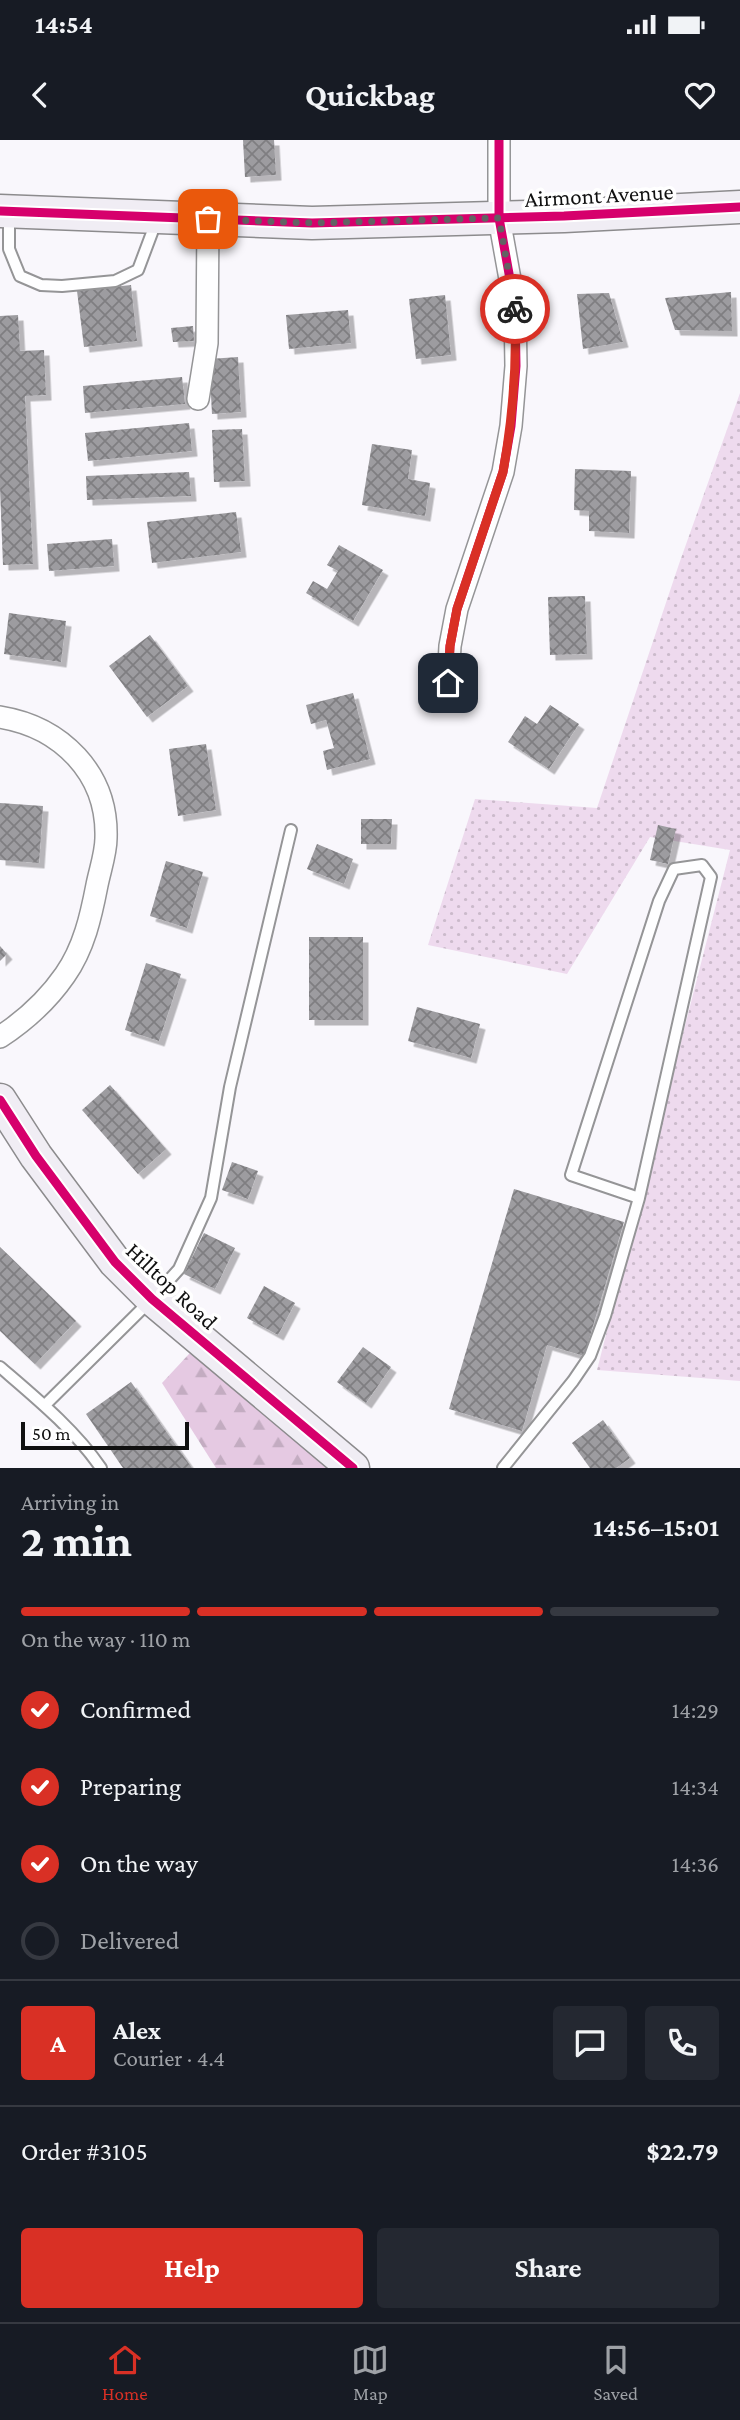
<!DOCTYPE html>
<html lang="en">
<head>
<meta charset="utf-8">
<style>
	:root { --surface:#171b24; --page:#242831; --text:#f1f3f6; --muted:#9ea1a6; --line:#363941; --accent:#d93025 }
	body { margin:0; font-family:"Crimson Pro",serif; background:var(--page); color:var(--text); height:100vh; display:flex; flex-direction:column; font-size:26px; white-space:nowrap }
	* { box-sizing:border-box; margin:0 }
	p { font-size:23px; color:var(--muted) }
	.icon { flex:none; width:38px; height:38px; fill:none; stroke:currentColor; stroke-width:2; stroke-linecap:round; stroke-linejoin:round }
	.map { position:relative; height:1328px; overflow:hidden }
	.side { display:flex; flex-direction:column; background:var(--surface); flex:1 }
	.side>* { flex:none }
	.scale { position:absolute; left:21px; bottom:18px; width:168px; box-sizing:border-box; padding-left:7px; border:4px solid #111; border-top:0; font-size:19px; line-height:24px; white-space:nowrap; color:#111; -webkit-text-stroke:5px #fff; paint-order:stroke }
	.pin { position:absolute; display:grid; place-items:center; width:60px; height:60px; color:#fff; margin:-30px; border-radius:14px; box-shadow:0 4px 10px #0006 }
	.courier { position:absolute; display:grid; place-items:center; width:70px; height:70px; margin:-35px; border:5px solid #d93025; border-radius:50%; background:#fff; color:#222; box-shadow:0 2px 9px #0007 }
	.overview em { font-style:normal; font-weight:700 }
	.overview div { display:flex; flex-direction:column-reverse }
	.overview { display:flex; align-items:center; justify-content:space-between; height:119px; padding:0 21px }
	h1 { font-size:46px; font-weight:700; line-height:52px }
	.bar { display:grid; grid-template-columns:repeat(4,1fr); gap:10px 7px; align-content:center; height:84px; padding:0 21px }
	.bar i { height:9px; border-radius:5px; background:var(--line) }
	.bar .active { background:var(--accent) }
	.bar p { grid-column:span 4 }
	.line { display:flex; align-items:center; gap:18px; padding:0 21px; border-top:2px solid var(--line) }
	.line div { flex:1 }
	.round { display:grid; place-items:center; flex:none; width:74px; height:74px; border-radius:7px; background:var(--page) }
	ol { padding:0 21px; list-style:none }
	li { display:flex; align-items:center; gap:21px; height:77px }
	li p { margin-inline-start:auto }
	li .icon { padding:7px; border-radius:50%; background:var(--accent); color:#fff; stroke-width:4 }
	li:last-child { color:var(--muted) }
	li i { width:38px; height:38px; border:4px solid var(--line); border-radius:50% }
	.action { display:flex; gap:14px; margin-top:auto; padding:14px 21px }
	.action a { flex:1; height:80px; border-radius:7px; background:var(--accent); color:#fff; font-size:28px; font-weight:700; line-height:80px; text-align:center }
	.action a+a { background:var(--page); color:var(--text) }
	.status { display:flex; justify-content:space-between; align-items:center; height:49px; padding:0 35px; background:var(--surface); direction:ltr }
	.status svg { height:19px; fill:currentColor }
	header { display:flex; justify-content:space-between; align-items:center; height:91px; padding:0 21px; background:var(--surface); font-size:32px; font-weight:700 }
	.tabs { display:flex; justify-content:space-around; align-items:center; height:98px; border-top:2px solid var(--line); background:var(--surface); font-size:19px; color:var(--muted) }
	.tabs a { display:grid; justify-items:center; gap:4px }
	.tabs .active { color:var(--accent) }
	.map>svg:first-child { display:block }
	.grass { fill:url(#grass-dots) }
	.forest { fill:url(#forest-firs) }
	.building { fill:url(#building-cross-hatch); filter:url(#shadow) }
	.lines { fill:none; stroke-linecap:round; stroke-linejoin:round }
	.lane-casing { stroke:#959597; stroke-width:14 }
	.street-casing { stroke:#959597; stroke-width:24 }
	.secondary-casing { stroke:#8c8b8d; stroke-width:35 }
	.lane { stroke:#fefeff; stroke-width:10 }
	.street { stroke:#fefeff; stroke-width:21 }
	.secondary { stroke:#f0edf4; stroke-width:32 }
	.cycleway-casing { stroke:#fff; stroke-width:13 }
	.cycleway { stroke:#d6006c; stroke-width:9 }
	.done { stroke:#626263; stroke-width:7; stroke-dasharray:0 12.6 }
	.route { stroke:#d93025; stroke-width:9 }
	.labels { text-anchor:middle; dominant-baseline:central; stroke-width:7; stroke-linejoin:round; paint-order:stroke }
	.street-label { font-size:23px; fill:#111; stroke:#fff }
</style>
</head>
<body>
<div class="status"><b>14:54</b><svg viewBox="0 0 49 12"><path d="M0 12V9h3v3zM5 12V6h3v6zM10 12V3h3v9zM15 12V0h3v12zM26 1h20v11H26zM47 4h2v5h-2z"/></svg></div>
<header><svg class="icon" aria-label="back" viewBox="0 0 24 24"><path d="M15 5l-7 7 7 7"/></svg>Quickbag<svg class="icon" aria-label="heart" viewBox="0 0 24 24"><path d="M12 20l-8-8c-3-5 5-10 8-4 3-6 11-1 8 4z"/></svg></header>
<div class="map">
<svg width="740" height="1328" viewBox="0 0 740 1328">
	<defs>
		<pattern id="grass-dots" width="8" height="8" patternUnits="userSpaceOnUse" patternTransform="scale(1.75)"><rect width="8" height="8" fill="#eedaee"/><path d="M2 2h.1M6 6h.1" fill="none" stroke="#cbbacb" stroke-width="1.8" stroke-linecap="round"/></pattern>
		<pattern id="forest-firs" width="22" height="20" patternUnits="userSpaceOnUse" patternTransform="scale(1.75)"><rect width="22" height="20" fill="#e5c9e2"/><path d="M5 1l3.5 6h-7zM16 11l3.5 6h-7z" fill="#c3acc1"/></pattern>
		<pattern id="building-cross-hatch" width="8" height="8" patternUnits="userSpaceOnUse" patternTransform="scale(1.75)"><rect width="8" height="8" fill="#9d9ca0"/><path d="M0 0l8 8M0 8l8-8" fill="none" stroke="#7f7e81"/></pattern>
		<filter id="shadow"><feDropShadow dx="5.5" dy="5.5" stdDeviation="0" flood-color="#0004"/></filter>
	</defs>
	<rect width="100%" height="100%" fill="#f9f7fc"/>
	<polygon class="grass" points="740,253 740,1241 597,1230 730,710 650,697 567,834 428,805 475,659 597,668 679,424"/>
	<polygon class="forest" points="202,1200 335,1328 216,1328 162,1243"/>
	<g class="building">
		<polygon points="243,0 274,0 276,35 245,37"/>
		<polygon points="131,145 137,201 84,207 77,151"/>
		<polygon points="731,152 732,191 675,190 665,158"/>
		<polygon points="609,153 623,202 583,209 577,154"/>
		<polygon points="445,155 451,215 416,219 409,159"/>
		<polygon points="348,170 351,203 289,209 286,175"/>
		<polygon points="18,175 20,211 44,210 46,255 25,256 33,424 3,425 0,348 0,176"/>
		<polygon points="193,186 194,201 173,202 171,188"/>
		<polygon points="238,217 241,272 212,274 209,219"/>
		<polygon points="182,237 185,264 85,273 83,246"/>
		<polygon points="189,283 192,311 88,321 85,293"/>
		<polygon points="242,289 245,341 214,342 212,290"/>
		<polygon points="372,304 412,310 408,339 430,343 425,376 362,365"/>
		<polygon points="575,329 631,331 629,393 589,391 589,371 574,370"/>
		<polygon points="189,332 191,356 87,360 86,336"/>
		<polygon points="236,372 241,412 152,423 147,382"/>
		<polygon points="112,399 114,426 49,431 47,404"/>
		<polygon points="339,405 383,430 353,481 306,453 313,441 327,449 338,431 327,425"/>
		<polygon points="585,456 587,514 550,515 548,457"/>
		<polygon points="9,473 66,481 61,522 4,514"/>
		<polygon points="150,495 188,546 147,577 109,526"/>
		<polygon points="353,553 370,619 327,630 323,611 334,608 326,580 311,584 306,565"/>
		<polygon points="550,565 579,584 549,629 508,602 525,576 537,584"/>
		<polygon points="206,604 216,670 178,676 169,609"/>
		<polygon points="0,663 43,666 39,723 0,720"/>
		<polygon points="361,679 392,679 391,704 361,704"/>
		<polygon points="658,685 676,689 668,724 650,720"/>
		<polygon points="317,704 353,719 344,744 307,729"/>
		<polygon points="166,721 203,732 187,788 150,776"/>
		<rect x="309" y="797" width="54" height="83"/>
		<polygon points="0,806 7,814 0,821"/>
		<polygon points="146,823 181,834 159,901 125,890"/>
		<polygon points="417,867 480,884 471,918 408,901"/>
		<polygon points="110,945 166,1009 138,1034 82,970"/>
		<polygon points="232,1022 258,1031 248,1059 222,1050"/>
		<polygon points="514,1049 624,1082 584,1216 547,1205 522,1291 449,1269"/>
		<polygon points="204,1093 235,1108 215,1149 184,1134"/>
		<polygon points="0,1107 76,1181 35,1224 0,1191"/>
		<polygon points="264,1146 295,1163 278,1195 247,1178"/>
		<polygon points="363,1207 391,1227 366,1263 337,1242"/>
		<polygon points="131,1242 192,1328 123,1328 86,1274"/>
		<polygon points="603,1280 630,1318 616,1328 590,1328 572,1303"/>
	</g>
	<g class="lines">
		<g class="lane-casing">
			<g id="lane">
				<polyline points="9,73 9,109 20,136 41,145 62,146 115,141 138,130 156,82"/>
				<path d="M0 1227C36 1258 74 1289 101 1328"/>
				<polyline points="45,1265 152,1159 179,1129 211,1058 230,947 291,690"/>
				<polyline points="503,1328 573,1241 590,1216 605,1176 639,1058 711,737 702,725 674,729 659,761 571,1035 639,1058"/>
			</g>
		</g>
		<g class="street-casing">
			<g id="street">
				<polyline points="198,259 207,203 208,79"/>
				<polyline points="448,543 450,506 457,469 503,332 511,286 516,226 515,167 499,78 499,0"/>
				<path d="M0 577C61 587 108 633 106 698 106 713 100 730 97 745 91 776 84 808 65 835 47 861 26 880 0 897"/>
			</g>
		</g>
		<g class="secondary-casing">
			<g id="secondary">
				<polyline points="0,71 312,83 564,76 740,67"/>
				<polyline points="0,960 36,1016 115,1122 152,1159 353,1328"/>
			</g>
		</g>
		<use href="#lane" class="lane"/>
		<use href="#street" class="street"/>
		<use href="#secondary" class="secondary"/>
		<g class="cycleway-casing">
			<g id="cycleway">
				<polyline points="0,71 312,83 564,76 740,67"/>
				<polyline points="448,543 450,506 457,469 503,332 511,286 516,226 515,167 499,78 499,0"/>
				<polyline points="0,960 36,1016 115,1122 152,1159 353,1328"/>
			</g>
		</g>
		<use href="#cycleway" class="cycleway"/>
	</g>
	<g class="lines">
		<polyline class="done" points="208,79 312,83 499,78 515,169"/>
		<path class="route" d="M448 543 450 506 457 469 503 332C513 277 517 225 515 169"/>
	</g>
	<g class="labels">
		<g class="street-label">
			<text transform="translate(599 55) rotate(-3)">Airmont Avenue</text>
			<text transform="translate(172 1146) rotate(43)">Hilltop Road</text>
		</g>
	</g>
</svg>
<div class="scale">50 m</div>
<div class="pin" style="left:208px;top:79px;background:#ea580c"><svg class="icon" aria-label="bag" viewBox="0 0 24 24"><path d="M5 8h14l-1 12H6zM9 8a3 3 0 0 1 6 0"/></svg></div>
<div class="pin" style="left:448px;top:543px;background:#1f2937"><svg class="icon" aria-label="home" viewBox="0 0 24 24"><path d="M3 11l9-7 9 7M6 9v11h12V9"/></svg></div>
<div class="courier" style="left:515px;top:169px"><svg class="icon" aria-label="bike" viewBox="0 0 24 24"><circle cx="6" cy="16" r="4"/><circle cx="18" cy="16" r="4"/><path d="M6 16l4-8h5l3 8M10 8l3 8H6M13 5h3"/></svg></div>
</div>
<section class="side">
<div class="overview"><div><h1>2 min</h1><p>Arriving in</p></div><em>14:56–15:01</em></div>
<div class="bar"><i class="active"></i><i class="active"></i><i class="active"></i><i></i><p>On the way · 110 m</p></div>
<ol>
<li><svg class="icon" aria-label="check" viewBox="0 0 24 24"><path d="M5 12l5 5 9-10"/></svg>Confirmed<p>14:29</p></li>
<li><svg class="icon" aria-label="check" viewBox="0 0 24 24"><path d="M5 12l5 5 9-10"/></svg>Preparing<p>14:34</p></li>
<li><svg class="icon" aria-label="check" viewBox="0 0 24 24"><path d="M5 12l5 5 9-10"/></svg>On the way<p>14:36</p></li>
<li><i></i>Delivered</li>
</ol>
<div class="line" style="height:126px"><b class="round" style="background:var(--accent);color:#fff">A</b><div><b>Alex</b><p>Courier · 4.4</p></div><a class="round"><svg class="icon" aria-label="chat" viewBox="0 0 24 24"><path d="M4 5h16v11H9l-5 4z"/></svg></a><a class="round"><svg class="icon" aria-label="phone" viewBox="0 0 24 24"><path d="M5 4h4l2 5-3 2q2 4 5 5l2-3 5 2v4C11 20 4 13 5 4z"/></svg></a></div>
<div class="line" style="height:91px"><div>Order #3105</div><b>$22.79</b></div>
<div class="action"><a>Help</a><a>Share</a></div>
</section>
<nav class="tabs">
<a class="active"><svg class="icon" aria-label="home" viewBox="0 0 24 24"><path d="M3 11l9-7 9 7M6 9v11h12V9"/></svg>Home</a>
<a><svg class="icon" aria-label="map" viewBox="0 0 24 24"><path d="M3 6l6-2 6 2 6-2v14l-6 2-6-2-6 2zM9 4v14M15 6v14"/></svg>Map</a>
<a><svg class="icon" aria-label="saved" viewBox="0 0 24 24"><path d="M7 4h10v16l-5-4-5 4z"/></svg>Saved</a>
</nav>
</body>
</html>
